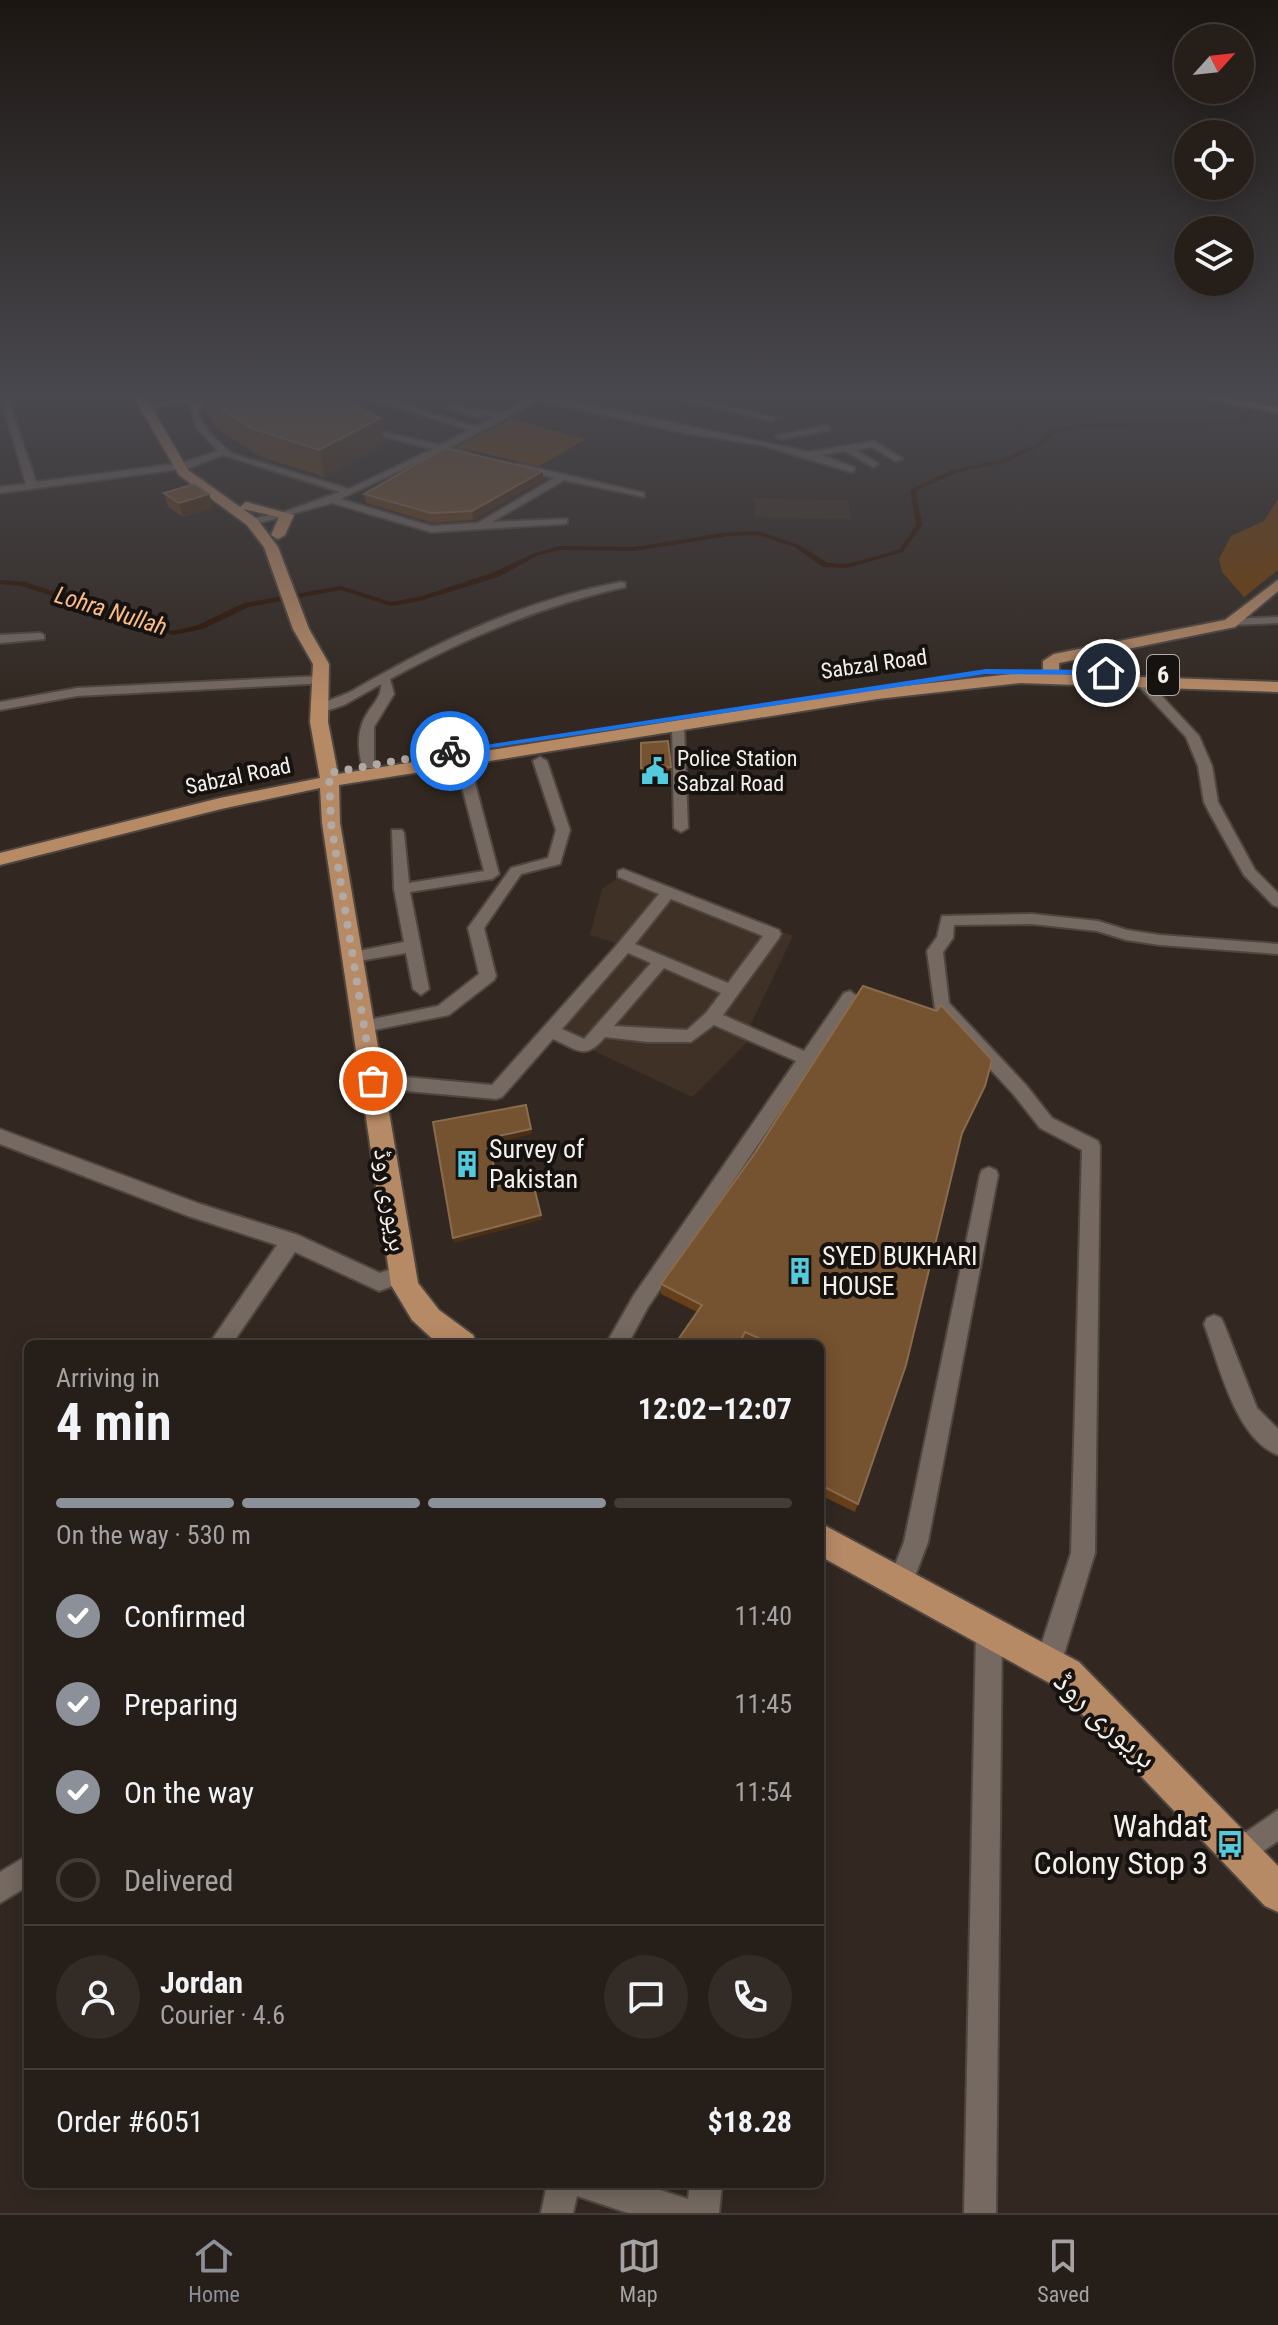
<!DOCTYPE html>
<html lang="en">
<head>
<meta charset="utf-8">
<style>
	:root { --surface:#261e19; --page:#322b26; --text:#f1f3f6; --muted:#a4a2a2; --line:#423c38; --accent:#8c9099 }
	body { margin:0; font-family:"Roboto Condensed","Noto Naskh Arabic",sans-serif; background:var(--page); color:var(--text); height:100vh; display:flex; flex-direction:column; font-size:30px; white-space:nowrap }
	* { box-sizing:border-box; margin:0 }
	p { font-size:26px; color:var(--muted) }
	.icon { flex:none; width:44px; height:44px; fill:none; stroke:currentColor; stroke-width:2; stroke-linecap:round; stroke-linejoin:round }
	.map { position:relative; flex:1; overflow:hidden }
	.panel { position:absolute; left:24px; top:1340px; width:800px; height:848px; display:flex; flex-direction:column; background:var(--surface); border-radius:12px; box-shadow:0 4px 20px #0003,0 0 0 2px var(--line) }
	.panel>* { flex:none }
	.needle { width:52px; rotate:63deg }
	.buttons { position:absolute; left:1174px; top:24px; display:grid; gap:16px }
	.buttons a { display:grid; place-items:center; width:80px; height:80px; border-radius:50%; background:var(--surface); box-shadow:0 4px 20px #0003,0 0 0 2px var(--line); font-size:40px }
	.pin { position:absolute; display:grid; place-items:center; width:68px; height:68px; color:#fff; margin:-34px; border:4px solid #fff; border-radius:50%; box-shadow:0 2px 8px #0007 }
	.courier { position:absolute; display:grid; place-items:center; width:80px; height:80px; margin:-40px; border:6px solid #1a73e8; border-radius:50%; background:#fff; color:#222; box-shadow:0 2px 10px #0007 }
	.head em { font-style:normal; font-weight:700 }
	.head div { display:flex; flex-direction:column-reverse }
	.head { display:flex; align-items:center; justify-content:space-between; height:136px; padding:0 32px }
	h1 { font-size:52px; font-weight:700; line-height:60px }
	.bar { display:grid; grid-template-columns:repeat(4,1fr); gap:12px 8px; align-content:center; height:96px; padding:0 32px }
	.bar i { height:10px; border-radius:6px; background:var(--line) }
	.bar .on { background:var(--accent) }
	.bar p { grid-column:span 4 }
	.line { display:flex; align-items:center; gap:20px; padding:0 32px; border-top:2px solid var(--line) }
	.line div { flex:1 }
	.round { display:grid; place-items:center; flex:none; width:84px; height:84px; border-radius:42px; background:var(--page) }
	ol { padding:0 32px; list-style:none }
	li { display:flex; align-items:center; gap:24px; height:88px }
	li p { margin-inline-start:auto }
	li .icon { padding:8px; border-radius:50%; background:var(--accent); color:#fff; stroke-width:4 }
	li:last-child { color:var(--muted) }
	li i { width:44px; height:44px; border:4px solid var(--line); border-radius:50% }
	.dock { display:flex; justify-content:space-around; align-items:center; height:112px; border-top:2px solid var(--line); background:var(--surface); font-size:22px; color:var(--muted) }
	.dock a { display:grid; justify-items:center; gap:4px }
	.dock .on { color:var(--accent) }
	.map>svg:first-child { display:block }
	.built { fill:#403126 }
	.green { fill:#754009 }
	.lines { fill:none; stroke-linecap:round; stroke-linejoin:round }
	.canal { fill:#2e1200; fill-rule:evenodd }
	.minor-casing { stroke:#4f4640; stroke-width:4 }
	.major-casing { stroke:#4f4640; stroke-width:4 }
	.minor { fill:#756961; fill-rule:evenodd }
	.major { fill:#b78a66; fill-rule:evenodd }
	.wall { fill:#663f1a }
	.shaded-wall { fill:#4b2e13 }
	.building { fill:#755230; stroke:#896b4d; stroke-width:2 }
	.route { fill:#1a73e8 }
	.done { stroke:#b1a9a4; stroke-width:8; stroke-dasharray:0 14.4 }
	.labels { text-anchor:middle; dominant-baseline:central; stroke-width:8; stroke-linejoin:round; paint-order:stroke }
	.far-street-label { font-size:22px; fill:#f5efea; stroke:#16120f }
	.far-poi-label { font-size:22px; fill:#f5efea; stroke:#16120f; text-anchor:start }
	.far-water-label { font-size:24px; font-style:italic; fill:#fdbb87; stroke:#16120f }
	.shield { fill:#16120f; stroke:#b2ada8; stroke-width:2 }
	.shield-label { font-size:24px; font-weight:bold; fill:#f5efea }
	.poi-label { font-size:26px; fill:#f5efea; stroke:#16120f; text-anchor:start }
	.street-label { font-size:26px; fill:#f5efea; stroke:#16120f }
	.near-street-label { font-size:32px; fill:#f5efea; stroke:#16120f }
	.near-poi-label { font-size:32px; fill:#f5efea; stroke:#16120f; text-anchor:end }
</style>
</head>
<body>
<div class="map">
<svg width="1278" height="2213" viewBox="0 0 1278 2213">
	<rect width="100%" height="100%" fill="#322821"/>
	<g class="built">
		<polygon points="754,499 848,500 851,519 755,517"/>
		<polygon points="623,874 793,936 746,1034 750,1039 692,1097 556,1033 625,946 590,935 602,889"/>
	</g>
	<g class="green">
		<polygon points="511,419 586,439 539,466 456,447"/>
		<polygon points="1278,499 1278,570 1244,597 1222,572 1219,559 1231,536 1264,521"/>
	</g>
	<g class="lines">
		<polygon class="canal" points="1240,394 1246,394 1255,412 1242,423 1078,428 1055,433 1039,447 1004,463 958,472 916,491 922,525 903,552 847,568 823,567 795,547 757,535 729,536 634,551 560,550 539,555 498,577 420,601 391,606 341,590 249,607 203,629 173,635 21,586 0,584 0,580 25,582 173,631 198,625 244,603 341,586 391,602 419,597 492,573 535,553 560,546 634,547 729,532 758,531 799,545 828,563 847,564 899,550 916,525 910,490 954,469 1000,460 1035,445 1051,431 1078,424 1238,420 1249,412"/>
		<g class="minor-casing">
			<g id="minor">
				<path d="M0 394H6L36 482 182 463 218 451 196 427 190 406 237 394H252L198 408C201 428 218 442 233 454L349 489 433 449 357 430V426L440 445 469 430 355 394H368L476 427 496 416 477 417 446 408 450 405 502 413 530 398 517 394H539L809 452 874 441 903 459 895 461 872 447 855 450 876 462 878 464 873 467 845 451 821 455 854 467V471L851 472 761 445 684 433 539 400 449 448 470 453V457L442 451 340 499 431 526 478 523 554 478 516 469V465L519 464 644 493V497L564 480 492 522 567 519V523L563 524 431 532 332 503 252 525 248 524V520L287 511 340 492 223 455 189 468 0 493V487L26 484Z"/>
				<polygon points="210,394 207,399 144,409 140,406"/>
				<polygon points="659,394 674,394 776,418 772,421"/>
				<polygon points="828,425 831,430 781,439 776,436"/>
				<path d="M621 582 625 583V587C541 606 465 638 390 679L394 694 374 727V768H364L362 765C358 749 357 734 364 719 370 706 382 698 381 684L344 705 320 713 314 709C324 701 340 697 352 691 436 642 525 600 621 582Z"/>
				<polygon points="1278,617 1278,623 1233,625 1227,622 1233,619"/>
				<polygon points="40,633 44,635 44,639 0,643 0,635"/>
				<polygon points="323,676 327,677 327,683 77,696 0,710 0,702 77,688"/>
				<polygon points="1137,678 1145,678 1199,736 1212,766 1218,802 1255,870 1278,893 1278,907 1273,905 1244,875 1210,814 1204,802 1198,766 1186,737 1137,684"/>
				<polygon points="678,721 684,725 688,828 681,832 674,828 672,725"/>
				<polygon points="540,757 547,761 570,830 560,864 521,874 484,928 496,976 494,980 449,1015 364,1032 358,1030 356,1026 358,1022 438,1006 479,974 468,928 511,868 548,858 556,830 533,761"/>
				<polygon points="464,764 471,768 499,874 492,879 410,892 429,989 421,995 413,989 406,953 353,962 345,957 353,952 404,942 394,889 392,830 402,830 404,833 409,883 484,871 457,768"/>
				<path d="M623 869 779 930 781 934 779 938 723 1015 804 1051 844 993 850 991 858 997 648 1307 628 1344H606L634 1295 796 1061 714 1025 691 1042H648L605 1037C585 1061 578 1050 553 1039L502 1097 496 1099 373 1088 364 1081 373 1074 492 1085 616 946 659 894 618 877V871ZM671 899 763 936 728 983 635 944ZM628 953 651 963 584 1039 562 1029ZM664 968 721 993 706 1013 687 1030 614 1026Z"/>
				<polygon points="1032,914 1098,921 1127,930 1160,935 1278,944 1278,954 1160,945 1126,940 1097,931 1032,924 954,925 953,938 943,952 949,1003 1026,1085 1052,1118 1098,1141 1100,1146 1095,1553 1061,1664 1057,1673 1048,1677 1039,1673 1035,1664 1071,1553 1082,1150 1040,1128 1014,1095 935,1009 927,951 937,937 942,916"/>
				<polygon points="0,1129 200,1204 298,1235 380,1273 403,1265 410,1268 413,1274 410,1280 379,1291 295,1252 232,1344 209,1344 277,1245 188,1216 0,1144"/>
				<polygon points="989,1167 996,1170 998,1175 928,1542 909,1592 900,1595 891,1592 888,1583 904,1542 980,1175 982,1170"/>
				<path d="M1214 1315 1221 1318 1224 1324 1257 1408 1278 1429V1455C1235 1438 1219 1364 1204 1324L1207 1318Z"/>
				<polygon points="989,1619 998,1623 1002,1632 996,2213 964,2213 976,1632 980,1623"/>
				<polygon points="1278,1810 1278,1841 1240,1867 1230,1863 1226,1853 1230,1843"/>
				<polygon points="28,1855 28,1886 0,1903 0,1872"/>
				<polygon points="547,2184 641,2184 688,2199 690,2184 722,2184 719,2213 628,2213 577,2196 573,2213 541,2213"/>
			</g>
		</g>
		<g class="major-casing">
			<g id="major">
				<polygon points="132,394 144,394 188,470 240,507 246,502 294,515 285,535 278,539 271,535 279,517 243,509 257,519 278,547 309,629 329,664 328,722 338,774 877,689 1020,673 1043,674 1043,661 1054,654 1225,620 1278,580 1278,591 1235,627 1059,663 1059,674 1278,682 1278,692 1020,683 877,699 339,785 340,823 418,1283 439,1310 473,1335 477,1344 438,1344 412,1320 391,1285 322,823 320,788 221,809 0,865 0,853 220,798 320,778 310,722 313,664 293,629 264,547 247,525 179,475"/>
				<polygon points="1184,394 1208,394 1278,407 1278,413"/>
				<polygon points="820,1523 1079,1662 1278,1866 1278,1912 1265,1906 1055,1686 820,1556"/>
			</g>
		</g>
		<use href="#minor" class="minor"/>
		<use href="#major" class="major"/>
	</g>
	<g class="wall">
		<polygon points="202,394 326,394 385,445 324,477 259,456 217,428 206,411"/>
		<polygon points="543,480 473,520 433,523 366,503 364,494"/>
		<polygon points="164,493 213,508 183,517 168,507"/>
		<polygon points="641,743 671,767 670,784 641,784"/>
		<polygon points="985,1086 981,1097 960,1140 906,1365 855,1512 820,1495 820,1344 747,1344 743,1342 742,1344 675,1344 697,1312 661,1294 661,1284"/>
	</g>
	<g class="shaded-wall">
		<polygon points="381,418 385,445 324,477 319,450"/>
		<polygon points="543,471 543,480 473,520 472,511"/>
		<polygon points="209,494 213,508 183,517 179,503"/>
		<polygon points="985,1086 981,1097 958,1144 962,1133"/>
		<polygon points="531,1129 532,1134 490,1144 489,1138"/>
		<polygon points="541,1215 541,1220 454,1243 453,1238"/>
	</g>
	<g class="building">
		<polygon points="206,394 326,394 381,418 319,450 253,429 211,402"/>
		<polygon points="445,448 543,471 472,511 431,513 364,494"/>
		<polygon points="194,484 209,494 179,503 164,493"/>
		<polygon points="668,741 671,767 641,768 641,743"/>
		<polygon points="863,986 937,1011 941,1005 992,1060 985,1086 962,1133 906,1365 858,1504 820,1485 820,1344 772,1344 745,1332 739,1344 675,1344 702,1305 661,1284 755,1153"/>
		<polygon points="526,1105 531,1129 489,1138 497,1186 532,1179 541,1215 453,1238 433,1122"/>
	</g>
	<linearGradient id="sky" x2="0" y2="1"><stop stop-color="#1c1612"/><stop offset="0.56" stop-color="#49484e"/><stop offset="1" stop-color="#49484e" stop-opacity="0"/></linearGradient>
	<rect width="1278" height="704" fill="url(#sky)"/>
	<polygon class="route" points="986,669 1106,670 1110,673 1106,675 986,674 450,754 445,751"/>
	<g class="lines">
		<polyline class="done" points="373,1081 331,823 329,773 450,751"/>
	</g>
	<defs>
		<g id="civic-bare" transform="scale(2.16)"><path d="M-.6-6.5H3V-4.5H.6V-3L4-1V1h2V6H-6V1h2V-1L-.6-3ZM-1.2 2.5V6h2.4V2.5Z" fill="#54cadd" stroke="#16120f" stroke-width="2.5" paint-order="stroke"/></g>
		<g id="building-bare" transform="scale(2.16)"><path d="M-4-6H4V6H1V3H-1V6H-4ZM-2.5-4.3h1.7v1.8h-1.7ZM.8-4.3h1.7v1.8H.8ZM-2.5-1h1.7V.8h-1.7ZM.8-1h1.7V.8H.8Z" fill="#54cadd" stroke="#16120f" stroke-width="2.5" paint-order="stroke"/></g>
		<g id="bus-bare" transform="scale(2.16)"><path d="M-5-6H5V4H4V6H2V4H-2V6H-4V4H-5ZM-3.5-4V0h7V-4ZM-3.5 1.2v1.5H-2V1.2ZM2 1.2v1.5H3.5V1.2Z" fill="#54cadd" stroke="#16120f" stroke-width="2.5" paint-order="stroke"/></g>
	</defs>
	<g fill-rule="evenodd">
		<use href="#civic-bare" x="655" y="771"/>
		<use href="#building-bare" x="467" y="1164"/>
		<use href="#building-bare" x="800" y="1271"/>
		<use href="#bus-bare" x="1230" y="1844"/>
	</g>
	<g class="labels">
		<g class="far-street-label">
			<text transform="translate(874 664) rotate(-8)">Sabzal Road</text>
			<text transform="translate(238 776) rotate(-12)">Sabzal Road</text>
		</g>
		<g class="far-poi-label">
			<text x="677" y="758">Police Station<tspan x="677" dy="25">Sabzal Road</tspan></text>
		</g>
		<g class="far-water-label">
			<text transform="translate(111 611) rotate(17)">Lohra Nullah</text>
		</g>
		<rect class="shield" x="1147" y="655" width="32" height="40" rx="6"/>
		<g class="shield-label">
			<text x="1163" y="675">6</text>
		</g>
		<g class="poi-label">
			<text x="489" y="1149">Survey of<tspan x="489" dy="30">Pakistan</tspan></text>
			<text x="822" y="1256">SYED BUKHARI<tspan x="822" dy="30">HOUSE</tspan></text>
		</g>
		<g class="street-label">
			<text transform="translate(391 1200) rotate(81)">بریوری روڈ</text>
		</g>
		<g class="near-street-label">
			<text transform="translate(1106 1719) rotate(43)">بریوری روڈ</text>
		</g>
		<g class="near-poi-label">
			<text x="1208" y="1826">Wahdat<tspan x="1208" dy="37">Colony Stop 3</tspan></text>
		</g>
	</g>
</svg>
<div class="buttons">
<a><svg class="needle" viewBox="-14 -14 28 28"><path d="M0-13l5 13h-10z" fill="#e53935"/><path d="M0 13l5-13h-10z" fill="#a4a2a2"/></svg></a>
<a><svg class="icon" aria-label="locate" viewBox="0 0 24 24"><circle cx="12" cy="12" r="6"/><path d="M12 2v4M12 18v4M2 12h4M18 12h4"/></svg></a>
<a><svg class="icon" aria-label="layers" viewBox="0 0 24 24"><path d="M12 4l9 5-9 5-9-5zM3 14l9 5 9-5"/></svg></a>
</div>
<div class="pin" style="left:373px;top:1081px;background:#ea580c"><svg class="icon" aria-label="bag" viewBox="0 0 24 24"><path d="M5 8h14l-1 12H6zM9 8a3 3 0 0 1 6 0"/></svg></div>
<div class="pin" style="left:1106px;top:673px;background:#1f2937"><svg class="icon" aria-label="home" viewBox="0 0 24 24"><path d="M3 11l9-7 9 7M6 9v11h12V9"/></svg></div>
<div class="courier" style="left:450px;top:751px"><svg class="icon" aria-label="bike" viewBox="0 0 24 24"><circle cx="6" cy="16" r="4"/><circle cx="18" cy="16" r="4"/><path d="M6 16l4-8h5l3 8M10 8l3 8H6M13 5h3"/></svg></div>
<section class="panel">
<div class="head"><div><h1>4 min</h1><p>Arriving in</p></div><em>12:02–12:07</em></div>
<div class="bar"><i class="on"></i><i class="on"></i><i class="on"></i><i></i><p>On the way · 530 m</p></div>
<ol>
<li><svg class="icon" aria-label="check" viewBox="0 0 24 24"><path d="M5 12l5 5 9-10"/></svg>Confirmed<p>11:40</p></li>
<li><svg class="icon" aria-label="check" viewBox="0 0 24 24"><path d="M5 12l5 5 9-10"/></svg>Preparing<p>11:45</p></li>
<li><svg class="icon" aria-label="check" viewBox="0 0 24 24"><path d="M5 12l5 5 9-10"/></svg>On the way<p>11:54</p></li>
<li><i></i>Delivered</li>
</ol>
<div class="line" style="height:144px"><a class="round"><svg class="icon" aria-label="person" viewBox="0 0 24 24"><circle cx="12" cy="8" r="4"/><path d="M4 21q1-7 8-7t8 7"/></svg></a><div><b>Jordan</b><p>Courier · 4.6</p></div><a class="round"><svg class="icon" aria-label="chat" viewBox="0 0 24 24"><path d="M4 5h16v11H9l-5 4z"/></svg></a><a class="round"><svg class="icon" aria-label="phone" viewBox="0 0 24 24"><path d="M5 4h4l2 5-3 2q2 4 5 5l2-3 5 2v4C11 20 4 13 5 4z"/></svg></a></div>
<div class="line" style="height:104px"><div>Order #6051</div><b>$18.28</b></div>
</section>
</div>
<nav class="dock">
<a class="on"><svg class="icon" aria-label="home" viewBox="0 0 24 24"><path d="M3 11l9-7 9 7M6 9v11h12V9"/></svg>Home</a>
<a><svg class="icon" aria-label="map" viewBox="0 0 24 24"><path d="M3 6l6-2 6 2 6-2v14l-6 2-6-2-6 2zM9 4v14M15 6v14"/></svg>Map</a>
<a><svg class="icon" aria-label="saved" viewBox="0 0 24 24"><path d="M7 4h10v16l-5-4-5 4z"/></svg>Saved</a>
</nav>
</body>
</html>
